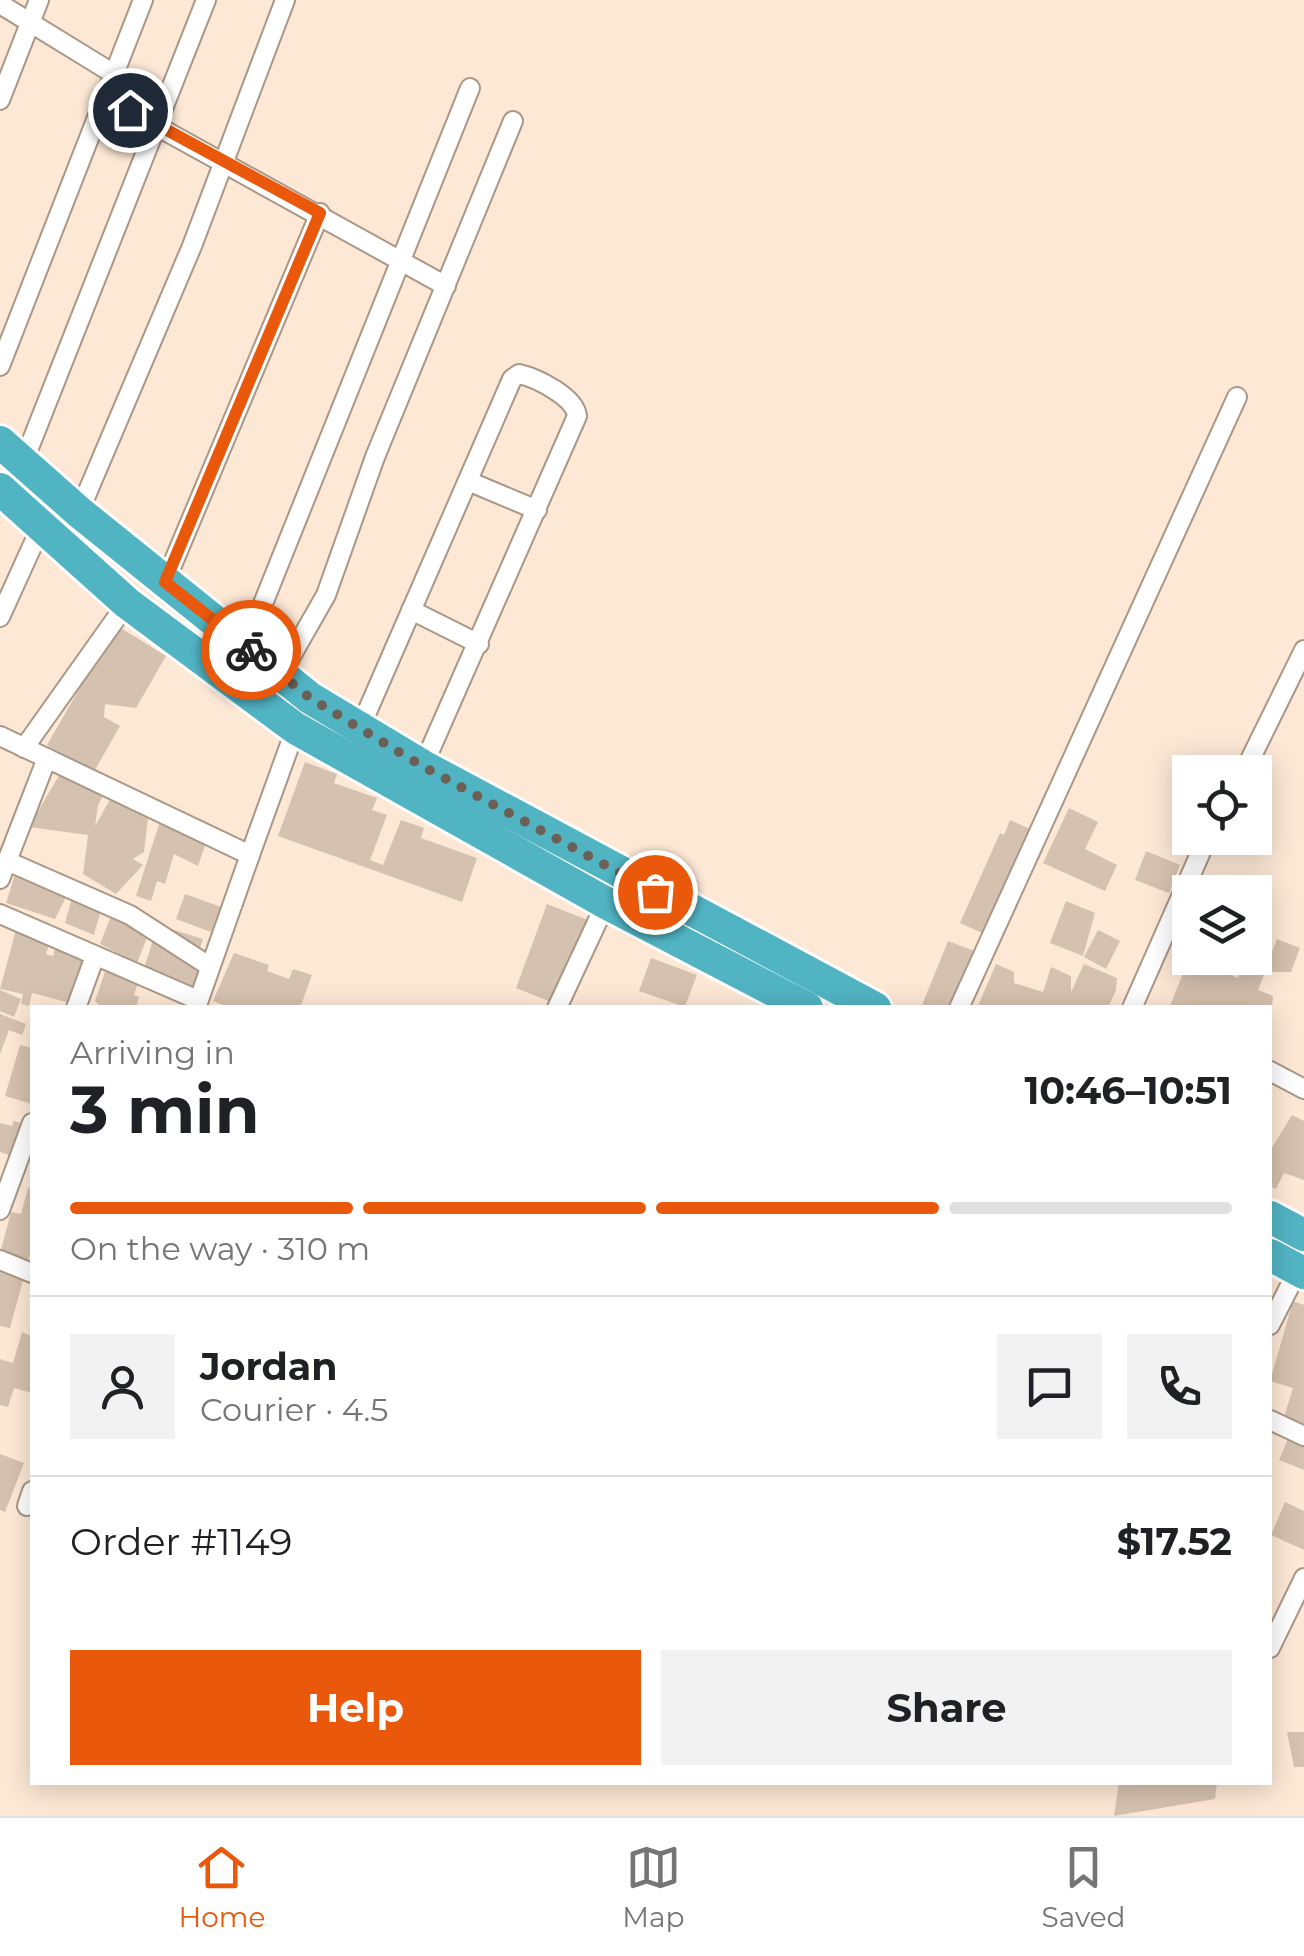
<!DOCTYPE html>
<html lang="en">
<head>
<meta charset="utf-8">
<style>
	:root { --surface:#fff; --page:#f2f2f2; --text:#202124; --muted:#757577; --line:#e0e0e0; --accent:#ea580c }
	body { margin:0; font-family:Montserrat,sans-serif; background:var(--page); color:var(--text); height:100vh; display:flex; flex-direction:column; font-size:38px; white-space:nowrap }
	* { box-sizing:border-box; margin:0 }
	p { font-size:32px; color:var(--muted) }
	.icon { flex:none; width:55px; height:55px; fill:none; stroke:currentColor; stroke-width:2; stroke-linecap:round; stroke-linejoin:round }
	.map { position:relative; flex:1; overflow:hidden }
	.drawer { position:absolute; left:30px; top:1005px; width:1242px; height:780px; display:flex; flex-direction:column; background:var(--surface); border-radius:0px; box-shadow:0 5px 25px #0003 }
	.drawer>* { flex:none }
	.controls { position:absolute; left:1172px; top:755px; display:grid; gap:20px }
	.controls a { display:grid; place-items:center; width:100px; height:100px; border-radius:0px; background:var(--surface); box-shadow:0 5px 25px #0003; font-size:50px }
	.pin { position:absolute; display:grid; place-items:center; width:85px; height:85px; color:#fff; margin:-42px; border:5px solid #fff; border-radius:50%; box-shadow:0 2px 10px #0007 }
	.courier { position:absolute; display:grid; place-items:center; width:100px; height:100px; margin:-50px; border:8px solid #ea580c; border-radius:50%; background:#fff; color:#222; box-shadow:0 2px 12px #0007 }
	.headline em { font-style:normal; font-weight:700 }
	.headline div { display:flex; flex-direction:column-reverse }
	.headline { display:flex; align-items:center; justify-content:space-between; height:170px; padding:0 40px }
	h1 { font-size:65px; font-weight:700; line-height:75px }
	.bar { display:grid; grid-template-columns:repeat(4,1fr); gap:15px 10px; align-content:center; height:120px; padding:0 40px }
	.bar i { height:12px; border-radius:8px; background:var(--line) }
	.bar .selected { background:var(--accent) }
	.bar p { grid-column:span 4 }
	.line { display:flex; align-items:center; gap:25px; padding:0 40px; border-top:2px solid var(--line) }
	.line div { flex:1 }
	.round { display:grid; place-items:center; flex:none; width:105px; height:105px; border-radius:0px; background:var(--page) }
	.cta { display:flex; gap:20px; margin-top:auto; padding:20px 40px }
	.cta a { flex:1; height:115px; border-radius:0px; background:var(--accent); color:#fff; font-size:40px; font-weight:700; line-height:115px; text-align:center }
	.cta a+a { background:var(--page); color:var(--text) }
	.dock { display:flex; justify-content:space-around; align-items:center; height:140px; border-top:2px solid var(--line); background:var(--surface); font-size:28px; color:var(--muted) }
	.dock a { display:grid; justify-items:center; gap:5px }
	.dock .selected { color:var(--accent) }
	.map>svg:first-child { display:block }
	.building { fill:#d5c1af }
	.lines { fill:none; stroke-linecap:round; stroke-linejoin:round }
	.street-casing { stroke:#aa9785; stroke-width:22 }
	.highway-casing { stroke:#fff; stroke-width:38 }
	.street { stroke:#fff; stroke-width:18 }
	.highway { stroke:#51b4c3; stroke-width:32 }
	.done { stroke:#6c6056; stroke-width:10; stroke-dasharray:0 18 }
	.route { stroke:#ea580c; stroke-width:12 }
</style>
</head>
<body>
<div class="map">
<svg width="1304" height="1816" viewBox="0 0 1304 1816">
	<rect width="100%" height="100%" fill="#fde8d6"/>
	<g class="building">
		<polygon points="116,625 166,656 136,708 105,704 104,717 120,726 96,768 94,781 107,789 98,805 95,826 112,796 148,818 144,852 133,859 143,865 116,894 83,874 88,835 29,827 69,758 47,745"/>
		<polygon points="305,762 337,774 334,783 377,798 372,810 387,815 370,860 383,865 401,820 424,828 421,838 477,858 462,902 278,836"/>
		<polygon points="1069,808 1098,822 1085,849 1117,865 1105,891 1043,863"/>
		<polygon points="162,815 208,836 198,866 174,854 165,884 157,881 151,901 136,896"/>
		<polygon points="1010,820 1039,833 993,938 960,923 1000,833 1004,835"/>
		<polygon points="1146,851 1180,865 1169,893 1135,880"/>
		<polygon points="18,865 98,890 94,904 102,906 94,935 65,923 73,894 68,893 55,919 6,903"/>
		<polygon points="185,894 221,907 211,932 176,919"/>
		<polygon points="1066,901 1095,913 1083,956 1050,943"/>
		<polygon points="116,903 153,922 137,963 100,944"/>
		<polygon points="547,904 593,922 556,1004 516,988"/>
		<polygon points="19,919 54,929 46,954 53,956 58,938 94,947 78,1005 32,993 29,1006 21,1004 23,994 0,989"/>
		<polygon points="158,925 203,939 199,951 209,954 198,989 144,968"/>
		<polygon points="1098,930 1120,941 1106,969 1084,957"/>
		<polygon points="1277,939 1300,948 1291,972 1265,972 1258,990 1273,996 1272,1008 1169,1008 1189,959 1213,975 1218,970 1238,978 1246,958 1255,958 1255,951 1270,957"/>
		<polygon points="948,941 980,953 958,1008 928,1008 922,1005"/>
		<polygon points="234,953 269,965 267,971 289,979 293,969 312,975 300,1008 231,1008 213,1001"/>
		<polygon points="651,958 697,975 685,1007 639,991"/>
		<polygon points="109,960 142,971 134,995 139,997 136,1008 103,1008 95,1001"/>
		<polygon points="996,964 1014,972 1014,983 1043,992 1051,967 1071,976 1071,992 1084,964 1117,978 1116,990 1108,1008 977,1008"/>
		<polygon points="0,990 21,999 14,1017 0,1011"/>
		<polygon points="0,1014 26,1024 22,1035 9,1030 0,1054"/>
		<polygon points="20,1045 32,1048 32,1104 5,1096"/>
		<polygon points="1292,1115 1304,1121 1304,1180 1284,1173 1276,1189 1270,1186 1270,1151"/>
		<polygon points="14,1121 28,1125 18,1158 0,1152 0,1123 12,1126"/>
		<polygon points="28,1188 32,1189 32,1247 10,1328 0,1326 0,1253 11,1212 21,1214"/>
		<polygon points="1293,1301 1304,1305 1304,1424 1284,1417 1293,1388 1270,1381"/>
		<polygon points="22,1332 32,1336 32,1393 14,1388 8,1407 0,1405 0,1359 13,1363"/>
		<polygon points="1293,1427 1304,1431 1304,1470 1279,1460"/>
		<polygon points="0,1454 24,1463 5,1512 0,1510"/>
		<polygon points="1285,1502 1304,1511 1304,1550 1271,1535"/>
		<polygon points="1287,1732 1304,1732 1304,1767 1294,1767"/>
		<polygon points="1119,1782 1217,1782 1215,1799 1114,1816"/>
	</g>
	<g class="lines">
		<g class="street-casing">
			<g id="street">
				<polyline points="0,4 114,74"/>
				<polyline points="104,97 446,286"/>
				<polyline points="0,100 39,0"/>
				<polyline points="0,366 143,0"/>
				<polyline points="23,463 206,0"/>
				<polyline points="468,481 537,510"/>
				<polyline points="79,512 192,246 285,0"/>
				<polyline points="165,582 320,213"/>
				<polyline points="411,610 479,644"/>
				<polyline points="0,617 40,529"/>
				<polyline points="246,646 470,88"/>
				<polyline points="278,679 326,595 375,457 513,121"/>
				<path d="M360 728 512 379 519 374C537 378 575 397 577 416L423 766"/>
				<polyline points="0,736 250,855 297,725"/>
				<polyline points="24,748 127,603"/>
				<polyline points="1244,772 1304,650"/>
				<polyline points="7,861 130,915 209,966"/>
				<polyline points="0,879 47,758"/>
				<polyline points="0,914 198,1000"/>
				<polyline points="76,1008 95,956"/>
				<polyline points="196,1008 250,855"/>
				<polyline points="557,1008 606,903"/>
				<polyline points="959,1008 1237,397"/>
				<polyline points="1132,1008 1207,838"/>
				<polyline points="1270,1071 1304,1089"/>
				<polyline points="0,1210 32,1123"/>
				<polyline points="0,1260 32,1273"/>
				<polyline points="1270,1325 1298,1270"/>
				<polyline points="1270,1420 1304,1436"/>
				<polyline points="27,1506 32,1491"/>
				<polyline points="1270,1648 1304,1578"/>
			</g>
		</g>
		<g class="highway-casing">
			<g id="highway">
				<polyline points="0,442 79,512 310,698 423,766 875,1008"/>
				<polyline points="0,489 127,603 295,728 606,903 807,1008"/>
				<polyline points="1270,1217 1304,1235"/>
				<polyline points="1270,1255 1304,1273"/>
			</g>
		</g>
		<use href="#street" class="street"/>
		<use href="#highway" class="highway"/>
	</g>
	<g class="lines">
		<polyline class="done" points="251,650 310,698 422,766 655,892"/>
		<polyline class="route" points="130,110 320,213 165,582 251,650"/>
	</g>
</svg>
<div class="controls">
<a><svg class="icon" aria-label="locate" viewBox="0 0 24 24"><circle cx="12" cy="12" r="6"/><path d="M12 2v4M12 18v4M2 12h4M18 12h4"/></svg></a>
<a><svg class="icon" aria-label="layers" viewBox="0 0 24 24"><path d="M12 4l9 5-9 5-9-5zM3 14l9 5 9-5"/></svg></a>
</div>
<div class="pin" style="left:655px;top:892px;background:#ea580c"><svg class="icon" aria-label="bag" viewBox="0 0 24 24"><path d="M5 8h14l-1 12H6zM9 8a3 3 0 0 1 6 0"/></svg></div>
<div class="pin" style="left:130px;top:110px;background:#1f2937"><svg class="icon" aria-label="home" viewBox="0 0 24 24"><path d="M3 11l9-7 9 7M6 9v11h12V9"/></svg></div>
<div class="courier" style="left:251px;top:650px"><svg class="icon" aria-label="bike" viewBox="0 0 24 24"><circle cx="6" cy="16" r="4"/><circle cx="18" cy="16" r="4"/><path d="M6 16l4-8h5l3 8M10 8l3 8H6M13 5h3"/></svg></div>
<section class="drawer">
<div class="headline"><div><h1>3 min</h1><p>Arriving in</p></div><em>10:46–10:51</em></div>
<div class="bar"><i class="selected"></i><i class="selected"></i><i class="selected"></i><i></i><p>On the way · 310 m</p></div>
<div class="line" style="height:180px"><a class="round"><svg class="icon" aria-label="person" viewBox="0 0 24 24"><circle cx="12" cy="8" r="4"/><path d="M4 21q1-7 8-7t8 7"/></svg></a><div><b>Jordan</b><p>Courier · 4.5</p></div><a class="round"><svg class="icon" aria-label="chat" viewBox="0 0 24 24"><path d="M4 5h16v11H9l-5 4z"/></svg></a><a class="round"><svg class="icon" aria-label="phone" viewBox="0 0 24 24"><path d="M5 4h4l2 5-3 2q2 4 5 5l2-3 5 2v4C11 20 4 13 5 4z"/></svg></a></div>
<div class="line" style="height:130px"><div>Order #1149</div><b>$17.52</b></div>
<div class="cta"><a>Help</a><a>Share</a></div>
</section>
</div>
<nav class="dock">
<a class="selected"><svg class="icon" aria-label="home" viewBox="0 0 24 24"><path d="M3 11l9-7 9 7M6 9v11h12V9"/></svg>Home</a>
<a><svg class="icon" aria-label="map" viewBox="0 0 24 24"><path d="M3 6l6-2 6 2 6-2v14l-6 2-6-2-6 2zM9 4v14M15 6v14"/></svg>Map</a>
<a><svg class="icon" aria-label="saved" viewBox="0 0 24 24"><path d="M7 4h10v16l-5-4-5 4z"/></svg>Saved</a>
</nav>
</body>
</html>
